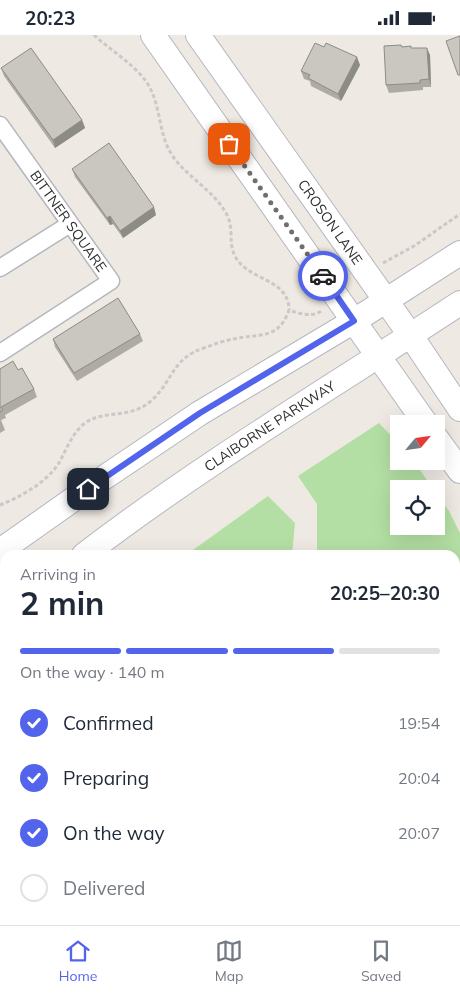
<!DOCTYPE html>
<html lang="en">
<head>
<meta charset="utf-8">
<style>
	:root { --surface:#fff; --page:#f6f6f7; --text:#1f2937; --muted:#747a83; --line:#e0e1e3; --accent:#5264eb }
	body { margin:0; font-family:Mulish,sans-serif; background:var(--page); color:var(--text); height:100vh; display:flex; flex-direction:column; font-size:19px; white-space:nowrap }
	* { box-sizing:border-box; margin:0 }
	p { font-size:16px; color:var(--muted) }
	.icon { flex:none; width:28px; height:28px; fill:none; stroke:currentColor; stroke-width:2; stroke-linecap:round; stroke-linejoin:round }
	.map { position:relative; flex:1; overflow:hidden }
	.details { position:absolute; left:0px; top:515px; width:460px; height:375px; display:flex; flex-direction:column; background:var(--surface); border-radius:15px 15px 0 0; box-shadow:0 5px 20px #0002 }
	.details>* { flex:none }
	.needle { width:32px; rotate:61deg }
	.fabs { position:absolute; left:390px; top:380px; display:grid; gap:10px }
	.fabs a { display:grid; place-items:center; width:55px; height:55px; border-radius:0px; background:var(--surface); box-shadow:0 5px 20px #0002; font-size:25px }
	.pin { position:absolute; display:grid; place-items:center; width:42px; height:42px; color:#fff; margin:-21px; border-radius:10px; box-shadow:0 2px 8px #0006 }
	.courier { position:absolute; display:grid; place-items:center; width:50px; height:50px; margin:-25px; border:4px solid #5264eb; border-radius:50%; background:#fff; color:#222; box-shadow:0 1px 6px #0007 }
	.summary em { font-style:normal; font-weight:700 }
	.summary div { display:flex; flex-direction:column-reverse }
	.summary { display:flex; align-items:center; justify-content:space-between; height:85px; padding:0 20px }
	h1 { font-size:32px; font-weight:700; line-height:38px }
	.bar { display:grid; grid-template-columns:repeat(4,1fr); gap:8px 5px; align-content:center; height:60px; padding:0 20px }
	.bar i { height:6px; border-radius:4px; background:var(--line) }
	.bar .on { background:var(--accent) }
	.bar p { grid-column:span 4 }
	ol { padding:0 20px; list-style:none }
	li { display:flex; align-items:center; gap:15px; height:55px }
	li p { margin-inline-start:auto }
	li .icon { padding:5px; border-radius:50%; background:var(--accent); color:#fff; stroke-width:4 }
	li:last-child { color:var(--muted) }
	li i { width:28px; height:28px; border:2px solid var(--line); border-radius:50% }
	.status { display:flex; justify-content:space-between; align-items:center; height:35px; padding:0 25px; background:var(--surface); direction:ltr }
	.status svg { height:14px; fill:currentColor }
	.dock { display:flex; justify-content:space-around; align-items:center; height:70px; border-top:1px solid var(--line); background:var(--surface); font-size:14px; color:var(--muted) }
	.dock a { display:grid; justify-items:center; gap:2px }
	.dock .on { color:var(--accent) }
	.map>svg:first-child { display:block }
	.green { fill:#b4dfa4 }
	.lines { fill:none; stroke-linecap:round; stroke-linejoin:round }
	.street-casing { stroke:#b5b7c0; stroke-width:19 }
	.secondary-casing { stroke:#b5b7c0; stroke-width:26 }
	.path { stroke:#c9c9c9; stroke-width:3; stroke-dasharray:4 2.5; stroke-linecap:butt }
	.street { stroke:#fff; stroke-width:16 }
	.secondary { stroke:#fff; stroke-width:24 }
	.wall { fill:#aeaba5 }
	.shaded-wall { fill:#8d8b86 }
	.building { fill:#cac7c0; stroke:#8d8b86 }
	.done { stroke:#716f6d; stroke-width:5; stroke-dasharray:0 9 }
	.route { stroke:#5264eb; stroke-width:6 }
	.labels { text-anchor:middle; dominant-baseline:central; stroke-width:4.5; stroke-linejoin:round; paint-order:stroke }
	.street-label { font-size:14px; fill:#2e2e2e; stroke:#fff }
</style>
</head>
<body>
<div class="status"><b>20:23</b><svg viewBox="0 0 49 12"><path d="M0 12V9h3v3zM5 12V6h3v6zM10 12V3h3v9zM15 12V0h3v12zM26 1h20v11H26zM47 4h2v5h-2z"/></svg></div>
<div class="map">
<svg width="460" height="890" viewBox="0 0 460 890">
	<rect width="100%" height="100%" fill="#eee9e2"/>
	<g class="green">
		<polygon points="379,388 399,409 399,426 414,426 433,454 399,454 399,491 436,491 436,458 449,476 460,498 460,632 455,623 455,520 317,520 317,469 298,441"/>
		<polygon points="268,461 295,488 292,520 186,520"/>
		<polygon points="5,650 5,783 0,785 0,653"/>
		<polygon points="460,858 460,890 412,890 418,885 455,885 455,860"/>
	</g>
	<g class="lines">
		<g class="street-casing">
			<g id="street">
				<path id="s1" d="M0 90 111 246 0 318"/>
				<polyline points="0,233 70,189"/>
				<polyline points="107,890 112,885"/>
			</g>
		</g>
		<g class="secondary-casing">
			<g id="secondary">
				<polyline points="153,0 426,389"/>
				<path id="s2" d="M198 0 411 301 460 374"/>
				<polyline points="436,403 460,436"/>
				<polyline points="0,516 102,444 200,378 354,286 460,218"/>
				<path id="s3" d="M84 520C204 428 334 351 460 268"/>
				<polyline points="0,585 5,581"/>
			</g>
		</g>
		<g class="path">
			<path d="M94 0C111 16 141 33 151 55 161 76 159 100 172 120 187 143 216 156 228 182 233 193 229 207 234 219 245 246 289 242 289 275"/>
			<polyline points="383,228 414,211 460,179"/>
			<path d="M0 470C22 461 48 447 60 426 67 413 73 397 85 388 104 374 131 385 152 365 173 346 172 323 204 313 214 309 224 306 233 304 259 298 278 306 289 275 301 279 312 283 323 275"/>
		</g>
		<use href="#street" class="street"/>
		<use href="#secondary" class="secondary"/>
	</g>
	<g class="wall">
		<polygon points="401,10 402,12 412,13 430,20 431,52 423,52 423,55 389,58 386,50"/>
		<polygon points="360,30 341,66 311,51 310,46 304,44 301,36"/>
		<polygon points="1,33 82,85 85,93 55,113 4,41"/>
		<polygon points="72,134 156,180 123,203 113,189 110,190 75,142"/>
		<polygon points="140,299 143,306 77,346 55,312 53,304"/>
		<polygon points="0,334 18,335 34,354 37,362 5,380 6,383 1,385 5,395 0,398"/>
		<polygon points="259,885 306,885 298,890 262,890"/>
	</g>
	<g class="shaded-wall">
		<polygon points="427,13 430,20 431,52 429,44"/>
		<polygon points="357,22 360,30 341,66 338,59"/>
		<polygon points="82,85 85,93 55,113 53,105"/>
		<polygon points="154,172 156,180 123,203 120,196"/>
		<polygon points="110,181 113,189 110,190 107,183"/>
		<polygon points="291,885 306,885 298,890 283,890"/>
	</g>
	<g class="building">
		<polygon points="460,1 460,40 458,40 446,6"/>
		<polygon points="315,8 324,12 326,8 357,22 338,59 308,43 310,40 301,36"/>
		<polygon points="401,10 402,12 411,11 411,13 427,13 429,44 420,45 420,48 386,50 384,11"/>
		<polygon points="31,13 82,85 53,105 1,33"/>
		<polygon points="109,108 154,172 120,196 110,181 107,183 72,134"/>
		<polygon points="118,263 140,299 74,338 53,304"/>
		<polygon points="13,326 18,335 22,333 34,354 1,372 3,375 0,377 0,334"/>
		<polygon points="0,881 5,882 5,885 12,885 19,887 18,890 0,890"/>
		<polygon points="192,885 215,885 218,890 195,890"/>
		<polygon points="261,885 291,885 283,890 264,890"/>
	</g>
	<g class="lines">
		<polyline class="done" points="229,109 323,241"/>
		<polyline class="route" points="88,454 200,378 354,286 323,241"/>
	</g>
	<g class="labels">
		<g class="street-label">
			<text stroke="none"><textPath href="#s1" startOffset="118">BITTNER SQUARE</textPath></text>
			<text stroke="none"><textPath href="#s2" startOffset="229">CROSON LANE</textPath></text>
			<text stroke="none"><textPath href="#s3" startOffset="226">CLAIBORNE PARKWAY</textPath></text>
		</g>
	</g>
</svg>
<div class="fabs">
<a><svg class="needle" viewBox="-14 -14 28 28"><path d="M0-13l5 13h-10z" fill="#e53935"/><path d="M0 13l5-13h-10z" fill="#747a83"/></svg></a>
<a><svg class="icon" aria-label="locate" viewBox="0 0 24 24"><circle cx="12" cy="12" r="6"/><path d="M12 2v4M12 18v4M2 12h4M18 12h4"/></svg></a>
</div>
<div class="pin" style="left:229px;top:109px;background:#ea580c"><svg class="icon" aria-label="bag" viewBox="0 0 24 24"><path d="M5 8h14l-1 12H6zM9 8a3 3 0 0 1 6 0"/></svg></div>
<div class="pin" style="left:88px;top:454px;background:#1f2937"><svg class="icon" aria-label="home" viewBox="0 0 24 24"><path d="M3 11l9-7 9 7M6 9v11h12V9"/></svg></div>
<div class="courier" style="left:323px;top:241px"><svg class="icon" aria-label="car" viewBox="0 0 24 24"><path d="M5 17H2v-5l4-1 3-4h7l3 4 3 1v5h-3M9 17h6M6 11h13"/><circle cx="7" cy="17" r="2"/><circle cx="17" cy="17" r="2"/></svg></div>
<section class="details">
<div class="summary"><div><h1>2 min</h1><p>Arriving in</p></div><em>20:25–20:30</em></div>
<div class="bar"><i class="on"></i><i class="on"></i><i class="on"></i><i></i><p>On the way · 140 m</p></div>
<ol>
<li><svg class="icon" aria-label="check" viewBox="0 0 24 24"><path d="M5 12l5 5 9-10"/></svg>Confirmed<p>19:54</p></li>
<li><svg class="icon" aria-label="check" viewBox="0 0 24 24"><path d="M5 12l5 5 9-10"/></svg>Preparing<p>20:04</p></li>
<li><svg class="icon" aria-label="check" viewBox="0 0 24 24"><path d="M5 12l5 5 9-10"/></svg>On the way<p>20:07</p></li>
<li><i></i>Delivered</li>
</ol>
</section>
</div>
<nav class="dock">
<a class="on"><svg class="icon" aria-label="home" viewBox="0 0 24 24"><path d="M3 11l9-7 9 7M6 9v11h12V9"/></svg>Home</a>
<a><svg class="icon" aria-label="map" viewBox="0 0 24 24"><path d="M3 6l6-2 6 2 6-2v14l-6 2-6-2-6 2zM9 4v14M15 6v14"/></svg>Map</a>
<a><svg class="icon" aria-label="saved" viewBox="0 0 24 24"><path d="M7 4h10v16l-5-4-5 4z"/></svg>Saved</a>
</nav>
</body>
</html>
